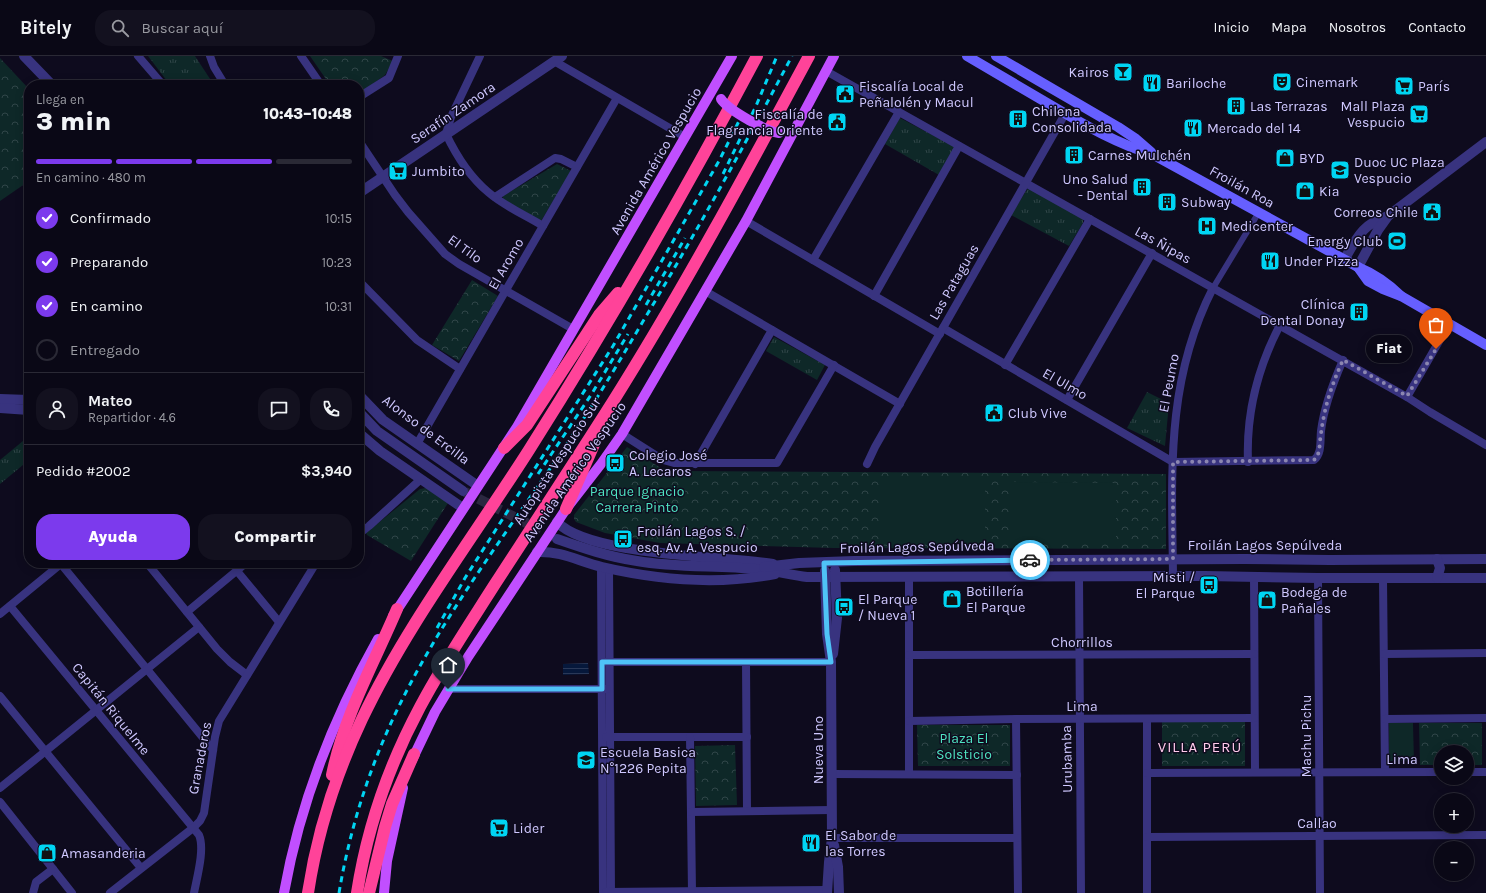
<!DOCTYPE html>
<html lang="es">
<head>
<meta charset="utf-8">
<style>
	:root { --surface:#0a0816; --page:#13111f; --text:#f1f3f6; --muted:#999aa1; --line:#2a2935; --accent:#7c3aed }
	body { margin:0; font-family:Karla,sans-serif; background:var(--page); color:var(--text); height:100vh; display:flex; flex-direction:column; font-size:15px; white-space:nowrap }
	* { box-sizing:border-box; margin:0 }
	p { font-size:13px; color:var(--muted) }
	.icon { flex:none; width:22px; height:22px; fill:none; stroke:currentColor; stroke-width:2; stroke-linecap:round; stroke-linejoin:round }
	.map { position:relative; flex:1; overflow:hidden }
	.details { position:absolute; left:24px; top:24px; width:340px; height:488px; display:flex; flex-direction:column; background:var(--surface); border-radius:16px; box-shadow:0 2px 10px #0003,0 0 0 1px var(--line) }
	.details>* { flex:none }
	.controls { position:absolute; left:1434px; top:689px; display:grid; gap:8px }
	.controls a { display:grid; place-items:center; width:40px; height:40px; border-radius:50%; background:var(--surface); box-shadow:0 2px 10px #0003,0 0 0 1px var(--line); font-size:20px }
	.pin { position:absolute; display:grid; place-items:center; width:34px; height:34px; color:#fff; margin:-41px -17px; border-radius:50% 50% 50% 0; rotate:-45deg; box-shadow:0 0 4px #0007 }
	.pin .icon { rotate:45deg }
	.courier { position:absolute; display:grid; place-items:center; width:40px; height:40px; margin:-20px; border:3px solid #4fc3f7; border-radius:50%; background:#fff; color:#222; box-shadow:0 1px 5px #0007 }
	.bubble { position:absolute; height:28px; border-radius:14px; background:var(--surface); box-shadow:0 2px 10px #0003,0 0 0 1px var(--line); font-size:13px; font-weight:800; line-height:28px; text-align:center }
	.overview em { font-style:normal; font-weight:800 }
	.overview div { display:flex; flex-direction:column-reverse }
	.overview { display:flex; align-items:center; justify-content:space-between; height:68px; padding:0 12px }
	h1 { font-size:26px; font-weight:800; line-height:30px }
	.bar { display:grid; grid-template-columns:repeat(4,1fr); gap:6px 4px; align-content:center; height:48px; padding:0 12px }
	.bar i { height:5px; border-radius:3px; background:var(--line) }
	.bar .selected { background:var(--accent) }
	.bar p { grid-column:span 4 }
	.line { display:flex; align-items:center; gap:10px; padding:0 12px; border-top:1px solid var(--line) }
	.line div { flex:1 }
	.round { display:grid; place-items:center; flex:none; width:42px; height:42px; border-radius:16px; background:var(--page) }
	ol { padding:0 12px; list-style:none }
	li { display:flex; align-items:center; gap:12px; height:44px }
	li p { margin-inline-start:auto }
	li .icon { padding:4px; border-radius:50%; background:var(--accent); color:#fff; stroke-width:4 }
	li:last-child { color:var(--muted) }
	li i { width:22px; height:22px; border:2px solid var(--line); border-radius:50% }
	.cta { display:flex; gap:8px; margin-top:auto; padding:8px 12px }
	.cta a { flex:1; height:46px; border-radius:16px; background:var(--accent); color:#fff; font-size:16px; font-weight:800; line-height:46px; text-align:center }
	.cta a+a { background:var(--page); color:var(--text) }
	header { display:flex; align-items:center; gap:24px; box-sizing:border-box; height:56px; padding:0 20px; background:var(--surface); border-bottom:1px solid var(--line) }
	header strong { font-size:19px }
	nav { display:flex; gap:22px; margin-inline-start:auto; font-size:14px }
	.search { width:280px; height:36px; background:var(--page); display:flex; align-items:center; gap:10px; box-sizing:border-box; padding:0 14px; border-radius:16px; color:var(--muted); font-size:15px }
	.map>svg:first-child { display:block }
	.grass { fill:url(#grass-tufts) }
	.forest { fill:url(#forest-crowns) }
	.pitch { fill:#0e2828 }
	.water { fill:url(#water-rules) }
	.lines { fill:none; stroke-linecap:round; stroke-linejoin:round }
	.tertiary-tunnel { stroke:#2b2740; stroke-width:10; stroke-dasharray:10 5; stroke-linecap:butt }
	.pedestrian { stroke:#38337f; stroke-width:6 }
	.minor { stroke:#38337f; stroke-width:8 }
	.tertiary { stroke:#38337f; stroke-width:10 }
	.secondary { stroke:#665fff; stroke-width:10 }
	.primary { stroke:#c14fff; stroke-width:10 }
	.motorway { stroke:#ff4399; stroke-width:12 }
	.rail { stroke:#00d5f3; stroke-width:3; stroke-dasharray:6 5; stroke-linecap:butt }
	.primary-bridge { stroke:#c14fff; stroke-width:10 }
	.done { stroke:#8b86b0; stroke-width:4; stroke-dasharray:0 7.2 }
	.route { stroke:#4fc3f7; stroke-width:5 }
	.labels { text-anchor:middle; dominant-baseline:central; stroke-width:3; stroke-linejoin:round; paint-order:stroke }
	.poi-label { font-size:14px; fill:#cfc8ff; stroke:#0e0b1e; text-anchor:start }
	.street-label { font-size:14px; fill:#cfc8ff; stroke:#0e0b1e }
	.park-label { font-size:14px; fill:#4fe4c2; stroke:#0e0b1e }
	.neighbourhood-label { font-size:15px; letter-spacing:1px; fill:#ffcaea; stroke:#0e0b1e }
</style>
</head>
<body>
<header>
<strong>Bitely</strong>
<div class="search"><svg class="icon" aria-label="search" viewBox="0 0 24 24"><circle cx="10" cy="10" r="6"/><path d="M15 15l6 6"/></svg>Buscar aquí</div>
<nav><a>Inicio</a><a>Mapa</a><a>Nosotros</a><a>Contacto</a></nav>
</header>
<div class="map">
<svg width="1486" height="837" viewBox="0 0 1486 837">
	<defs>
		<pattern id="grass-tufts" width="24" height="20" patternUnits="userSpaceOnUse"><rect width="24" height="20" fill="#0e2828"/><path d="M3 7l-1-3M5 7V3M7 7l1-3M15 17l-1-3M17 17v-4M19 17l1-3" fill="none" stroke="#304648"/></pattern>
		<pattern id="forest-crowns" width="20" height="18" patternUnits="userSpaceOnUse"><rect width="20" height="18" fill="#0e2828"/><path d="M2 6a3 3 0 1 1 6 0M12 15a3 3 0 1 1 6 0" fill="none" stroke="#304648"/></pattern>
		<pattern id="water-rules" width="6" height="5" patternUnits="userSpaceOnUse"><rect width="6" height="5" fill="#06183b"/><path d="M0 2.5h6" fill="none" stroke="#293858"/></pattern>
	</defs>
	<rect width="100%" height="100%" fill="#0e0b1e"/>
	<g class="grass">
		<polygon points="148,0 195,0 214,29 170,29"/>
		<polygon points="900,62 955,91 939,119 885,88"/>
		<polygon points="1028,132 1083,163 1083,167 1069,190 1011,159"/>
		<polygon points="774,281 825,309 817,324 766,295"/>
		<polygon points="1147,336 1169,347 1165,390 1127,372"/>
		<polygon points="29,380 29,404 0,428 0,404"/>
	</g>
	<g class="forest">
		<polygon points="310,0 381,0 393,5 385,19 359,38 359,29 330,29"/>
		<polygon points="0,2 29,33 29,125 0,145"/>
		<polygon points="557,108 571,115 541,165 503,143 503,140"/>
		<polygon points="472,224 498,240 459,305 432,289"/>
		<polygon points="627,391 661,412 676,415 1166,418 1166,493 834,492 660,487 605,477 576,466 574,463 574,459"/>
		<polygon points="426,432 448,447 411,505 367,479 366,477 420,433"/>
		<rect x="1162" y="666" width="83" height="44"/>
		<polygon points="1419,667 1482,667 1482,709 1467,709 1467,696 1441,696 1441,709 1420,709"/>
		<polygon points="917,669 1010,669 1010,710 918,710"/>
		<polygon points="735,689 737,749 696,750 695,690"/>
	</g>
	<g class="pitch">
		<rect x="879" y="425" width="106" height="61"/>
		<polygon points="1010,426 1116,427 1116,487 1010,487"/>
		<polygon points="1389,667 1413,667 1414,705 1389,705"/>
	</g>
	<polygon class="water" points="588,607 589,618 563,619 563,608"/>
	<g class="lines">
		<polyline class="tertiary-tunnel" points="465,436 556,482"/>
		<polyline class="pedestrian" points="1213,232 1259,156"/>
		<g class="minor">
			<polyline points="138,0 163,29"/>
			<polyline points="210,0 214,11 225,29"/>
			<polyline points="301,0 321,29"/>
			<path d="M480 0 451 61 446 78C456 99 470 121 488 136 504 150 525 159 543 170"/>
			<polyline points="554,5 685,81"/>
			<polyline points="826,15 1407,341 1430,356 1486,389"/>
			<polyline points="359,41 389,22 398,0"/>
			<polyline points="359,85 395,139 408,156 445,198 459,208 573,273"/>
			<polyline points="495,141 555,102 561,103 577,111"/>
			<polyline points="746,165 940,278"/>
			<polyline points="813,204 899,56"/>
			<polyline points="359,225 417,284 460,313"/>
			<polyline points="705,235 900,348"/>
			<polyline points="874,240 959,90"/>
			<path d="M943 272 1173 406 1314 404C1322 398 1320 385 1321 375 1324 350 1333 327 1343 304"/>
			<polyline points="1005,309 1090,163"/>
			<polyline points="1407,341 1449,268"/>
			<polyline points="1067,344 1152,197"/>
			<polyline points="622,378 663,404 674,407 777,407 834,309"/>
			<polyline points="417,388 617,42"/>
			<path d="M1248 406C1246 357 1257 313 1280 269"/>
			<polyline points="695,408 772,274"/>
			<polyline points="867,408 875,391 1065,58"/>
			<polyline points="359,478 369,470 421,423"/>
			<polyline points="147,507 217,593 230,606 247,619"/>
			<polyline points="61,508 213,694"/>
			<polyline points="601,511 603,837"/>
			<polyline points="609,512 611,837"/>
			<polyline points="237,515 279,566"/>
			<polyline points="1079,520 1081,837"/>
			<path d="M1173 520C1172 418 1165 326 1213 232"/>
			<polyline points="1254,520 1255,716"/>
			<polyline points="909,521 909,718"/>
			<polyline points="1318,522 1320,837"/>
			<polyline points="1383,523 1385,716"/>
			<path d="M10 550 199 779C205 793 197 821 194 837"/>
			<polyline points="187,556 246,507"/>
			<polyline points="0,558 62,507"/>
			<polyline points="1384,598 1486,597"/>
			<polyline points="909,599 1254,598"/>
			<polyline points="604,606 831,606"/>
			<polyline points="746,606 747,755"/>
			<polyline points="448,633 607,633"/>
			<polyline points="0,640 141,812"/>
			<polyline points="1016,663 1018,837"/>
			<polyline points="1147,663 1147,837"/>
			<polyline points="1385,663 1486,662"/>
			<polyline points="909,665 1016,663 1254,662"/>
			<polyline points="606,681 747,681"/>
			<polyline points="690,681 692,836"/>
			<polyline points="1467,716 1486,716"/>
			<polyline points="1147,717 1441,716"/>
			<polyline points="832,718 1017,719"/>
			<polyline points="0,732 199,571"/>
			<polyline points="0,746 72,837"/>
			<polyline points="691,756 832,754"/>
			<polyline points="1147,781 1486,779"/>
			<polyline points="832,782 1017,782"/>
			<polyline points="606,836 827,834"/>
			<polyline points="33,837 36,826 53,813"/>
			<polyline points="110,837 193,772 200,765 204,757 215,681 219,665 316,507"/>
		</g>
		<g class="tertiary">
			<polyline points="24,0 52,29"/>
			<polyline points="359,137 562,0"/>
			<path d="M1344 204C1357 182 1362 168 1388 160"/>
			<polyline points="1358,211 1378,174 1388,160 1486,86"/>
			<polyline points="359,339 383,364 478,430"/>
			<polyline points="0,343 29,344"/>
			<polyline points="0,352 29,354"/>
			<polyline points="359,356 377,375 463,435"/>
			<polyline points="359,377 380,395 463,452"/>
			<path d="M557 466C589 500 724 500 773 508"/>
			<path d="M557 483C583 492 609 501 637 505 676 512 716 509 756 513 773 514 790 519 807 521L1205 520 1318 522H1486"/>
			<path d="M537 496C562 495 578 505 602 511 658 524 719 529 775 518"/>
			<polyline points="764,511 799,507 854,505 1244,503 1330,504 1486,503"/>
			<polyline points="825,515 827,578 831,606 832,782 829,806 827,837"/>
			<polyline points="1437,522 1440,512 1437,503"/>
			<polyline points="833,598 837,562 835,514"/>
			<polyline points="834,789 838,811 839,837"/>
		</g>
		<g class="secondary">
			<path d="M967 0C996 17 1025 34 1054 51 1086 70 1118 88 1154 99L1358 211C1375 218 1388 227 1401 240"/>
			<polyline points="996,0 1118,71 1136,83 1151,96"/>
			<polyline points="1358,211 1368,225 1383,233 1401,240 1486,289"/>
		</g>
		<g class="primary">
			<polyline points="393,560 517,371 732,0"/>
			<polyline points="412,704 435,656 468,601 566,453 601,408 622,378 746,165 834,0"/>
			<path d="M284 837C300 747 333 663 378 583"/>
			<polyline points="384,837 387,805 403,732"/>
		</g>
		<g class="motorway">
			<polyline points="504,392 527,369 599,259 618,237"/>
			<polyline points="566,453 598,379"/>
			<path d="M332 719C344 660 374 607 397 553"/>
			<path d="M308 837C317 777 336 718 362 663 406 570 473 482 529 394 610 266 686 134 757 0"/>
			<path d="M357 837C367 772 389 709 420 651 442 609 469 569 495 528 534 468 574 407 612 347 683 234 746 117 809 0"/>
			<polyline points="369,837 385,771 392,748 414,698"/>
		</g>
		<g class="rail">
			<polyline points="723,118 756,50 777,0"/>
			<polyline points="646,249 685,182"/>
			<polyline points="538,418 591,339 628,278"/>
			<polyline points="437,572 465,522 613,290 719,105 745,53"/>
			<path d="M339 837C350 771 371 706 401 646 449 549 519 461 578 371 604 332 627 292 651 252 700 169 747 85 792 0"/>
		</g>
		<path class="primary-bridge" d="M721 43C728 54 766 75 779 77"/>
	</g>
	<g class="lines">
		<path class="done" d="M1030 504 1173 503V406L1314 404C1321 398 1319 387 1321 378 1324 352 1332 328 1343 304L1407 340 1436 293"/>
		<polyline class="route" points="448,633 602,633 602,606 831,606 827,578 824,507 1030,504"/>
	</g>
	<defs>
		<g id="bar-square" transform="scale(1)"><rect x="-9" y="-9" width="18" height="18" rx="4" fill="#00d5f3" stroke="#0e0b1e"/><path d="M-6-5H6L.8 .8V4.5H3.5V6h-7V4.5H-.8V.8Z" fill="#111"/></g>
		<g id="theatre-square" transform="scale(1)"><rect x="-9" y="-9" width="18" height="18" rx="4" fill="#00d5f3" stroke="#0e0b1e"/><path d="M-5-5.5Q0-4 5-5.5V0Q5 5 0 6Q-5 5-5 0ZM-3.3-2.5H-1v1.5H-3.3ZM1-2.5H3.3v1.5H1ZM-2.8 1Q0 5.5 2.8 1Z" fill="#111"/></g>
		<g id="restaurant-square" transform="scale(1)"><rect x="-9" y="-9" width="18" height="18" rx="4" fill="#00d5f3" stroke="#0e0b1e"/><path d="M-5-6h1v4h1v-4h1v4h1v-4h1v5L-1.5 .5V6h-2V.5L-5-1ZM5-6V6H3V1.5H1.5Q1.5-4 5-6Z" fill="#111"/></g>
		<g id="supermarket-square" transform="scale(1)"><rect x="-9" y="-9" width="18" height="18" rx="4" fill="#00d5f3" stroke="#0e0b1e"/><path d="M-6-5.5h2.5l.6 2H6L4.5 2H-2.5L-4.4-4H-6ZM-1.5 3.2a1.3 1.3 0 1 0 .1 0ZM3 3.2a1.3 1.3 0 1 0 .1 0Z" fill="#111"/></g>
		<g id="civic-square" transform="scale(1)"><rect x="-9" y="-9" width="18" height="18" rx="4" fill="#00d5f3" stroke="#0e0b1e"/><path d="M-.6-6.5H3V-4.5H.6V-3L4-1V1h2V6H-6V1h2V-1L-.6-3ZM-1.2 2.5V6h2.4V2.5Z" fill="#111"/></g>
		<g id="building-square" transform="scale(1)"><rect x="-9" y="-9" width="18" height="18" rx="4" fill="#00d5f3" stroke="#0e0b1e"/><path d="M-4-6H4V6H1V3H-1V6H-4ZM-2.5-4.3h1.7v1.8h-1.7ZM.8-4.3h1.7v1.8H.8ZM-2.5-1h1.7V.8h-1.7ZM.8-1h1.7V.8H.8Z" fill="#111"/></g>
		<g id="shop-square" transform="scale(1)"><rect x="-9" y="-9" width="18" height="18" rx="4" fill="#00d5f3" stroke="#0e0b1e"/><path d="M-5-2.5h2.3a2.7 3.5 0 0 1 5.4 0H5L5.5 6h-11ZM-1.5-2.5h3a1.5 2.3 0 0 0-3 0Z" fill="#111"/></g>
		<g id="university-square" transform="scale(1)"><rect x="-9" y="-9" width="18" height="18" rx="4" fill="#00d5f3" stroke="#0e0b1e"/><path d="M0-5L7-2L0 1L-7-2ZM-4 1L0 2.5L4 1V4Q0 6-4 4Z" fill="#111"/></g>
		<g id="hospital-square" transform="scale(1)"><rect x="-9" y="-9" width="18" height="18" rx="4" fill="#00d5f3" stroke="#0e0b1e"/><path d="M-5-5h3v3.5h4V-5h3V5h-3V1.5h-4V5h-3Z" fill="#111"/></g>
		<g id="stadium-square" transform="scale(1)"><rect x="-9" y="-9" width="18" height="18" rx="4" fill="#00d5f3" stroke="#0e0b1e"/><path d="M0-5a6.5 5 0 1 0 0 10a6.5 5 0 1 0 0-10ZM-3.5-1.8h7v3.6h-7Z" fill="#111"/></g>
		<g id="bus-square" transform="scale(1)"><rect x="-9" y="-9" width="18" height="18" rx="4" fill="#00d5f3" stroke="#0e0b1e"/><path d="M-5-6H5V4H4V6H2V4H-2V6H-4V4H-5ZM-3.5-4V0h7V-4ZM-3.5 1.2v1.5H-2V1.2ZM2 1.2v1.5H3.5V1.2Z" fill="#111"/></g>
		<g id="school-square" transform="scale(1)"><rect x="-9" y="-9" width="18" height="18" rx="4" fill="#00d5f3" stroke="#0e0b1e"/><path d="M0-5L7-2L0 1L-7-2ZM-4 1L0 2.5L4 1V4Q0 6-4 4Z" fill="#111"/></g>
	</defs>
	<g fill-rule="evenodd">
		<use href="#bar-square" x="1123" y="16"/>
		<use href="#theatre-square" x="1282" y="26"/>
		<use href="#restaurant-square" x="1152" y="27"/>
		<use href="#supermarket-square" x="1404" y="30"/>
		<use href="#civic-square" x="845" y="38"/>
		<use href="#building-square" x="1236" y="50"/>
		<use href="#supermarket-square" x="1419" y="58"/>
		<use href="#building-square" x="1018" y="63"/>
		<use href="#civic-square" x="837" y="66"/>
		<use href="#restaurant-square" x="1193" y="72"/>
		<use href="#building-square" x="1074" y="99"/>
		<use href="#shop-square" x="1285" y="102"/>
		<use href="#university-square" x="1340" y="114"/>
		<use href="#supermarket-square" x="398" y="115"/>
		<use href="#building-square" x="1142" y="131"/>
		<use href="#shop-square" x="1305" y="135"/>
		<use href="#building-square" x="1167" y="146"/>
		<use href="#civic-square" x="1432" y="156"/>
		<use href="#hospital-square" x="1207" y="170"/>
		<use href="#stadium-square" x="1397" y="185"/>
		<use href="#restaurant-square" x="1270" y="205"/>
		<use href="#building-square" x="1359" y="256"/>
		<use href="#civic-square" x="994" y="357"/>
		<use href="#bus-square" x="615" y="407"/>
		<use href="#bus-square" x="623" y="483"/>
		<use href="#bus-square" x="1209" y="529"/>
		<use href="#shop-square" x="952" y="543"/>
		<use href="#shop-square" x="1267" y="544"/>
		<use href="#bus-square" x="844" y="551"/>
		<use href="#school-square" x="586" y="704"/>
		<use href="#supermarket-square" x="499" y="772"/>
		<use href="#restaurant-square" x="811" y="787"/>
		<use href="#shop-square" x="47" y="797"/>
	</g>
	<g class="labels">
		<g class="poi-label">
			<text x="1109" y="16" text-anchor="end">Kairos</text>
			<text x="1296" y="26">Cinemark</text>
			<text x="1166" y="27">Bariloche</text>
			<text x="859" y="30">Fiscalía Local de<tspan x="859" dy="16">Peñalolén y Macul</tspan></text>
			<text x="1418" y="30">París</text>
			<text x="1250" y="50">Las Terrazas</text>
			<text x="1405" y="50" text-anchor="end">Mall Plaza<tspan x="1405" dy="16">Vespucio</tspan></text>
			<text x="1032" y="55">Chilena<tspan x="1032" dy="16">Consolidada</tspan></text>
			<text x="823" y="58" text-anchor="end">Fiscalía de<tspan x="823" dy="16">Flagrancia Oriente</tspan></text>
			<text x="1207" y="72">Mercado del 14</text>
			<text x="1088" y="99">Carnes Mulchén</text>
			<text x="1299" y="102">BYD</text>
			<text x="1354" y="106">Duoc UC Plaza<tspan x="1354" dy="16">Vespucio</tspan></text>
			<text x="412" y="115">Jumbito</text>
			<text x="1128" y="123" text-anchor="end">Uno Salud<tspan x="1128" dy="16">- Dental</tspan></text>
			<text x="1319" y="135">Kia</text>
			<text x="1181" y="146">Subway</text>
			<text x="1418" y="156" text-anchor="end">Correos Chile</text>
			<text x="1221" y="170">Medicenter</text>
			<text x="1383" y="185" text-anchor="end">Energy Club</text>
			<text x="1284" y="205">Under Pizza</text>
			<text x="1345" y="248" text-anchor="end">Clínica<tspan x="1345" dy="16">Dental Donay</tspan></text>
			<text x="1008" y="357">Club Vive</text>
			<text x="629" y="399">Colegio José<tspan x="629" dy="16">A. Lecaros</tspan></text>
			<text x="637" y="475">Froilán Lagos S. /<tspan x="637" dy="16">esq. Av. A. Vespucio</tspan></text>
			<text x="1195" y="521" text-anchor="end">Misti /<tspan x="1195" dy="16">El Parque</tspan></text>
			<text x="966" y="535">Botillería<tspan x="966" dy="16">El Parque</tspan></text>
			<text x="1281" y="536">Bodega de<tspan x="1281" dy="16">Pañales</tspan></text>
			<text x="858" y="543">El Parque<tspan x="858" dy="16">/ Nueva 1</tspan></text>
			<text x="600" y="696">Escuela Basica<tspan x="600" dy="16">N°1226 Pepita</tspan></text>
			<text x="513" y="772">Lider</text>
			<text x="825" y="779">El Sabor de<tspan x="825" dy="16">las Torres</tspan></text>
			<text x="61" y="797">Amasanderia</text>
		</g>
		<g class="street-label">
			<text transform="translate(453 57) rotate(-34)">Serafín Zamora</text>
			<text transform="translate(656 105) rotate(-60)">Avenida Américo Vespucio</text>
			<text transform="translate(1242 131) rotate(29)">Froilán Roa</text>
			<text transform="translate(1163 189) rotate(29)">Las Ñipas</text>
			<text transform="translate(465 193) rotate(36)">El Tilo</text>
			<text transform="translate(506 208) rotate(-60)">El Aromo</text>
			<text transform="translate(954 226) rotate(-60)">Las Pataguas</text>
			<text transform="translate(1169 327) rotate(-79)">El Peumo</text>
			<text transform="translate(1065 328) rotate(30)">El Ulmo</text>
			<text transform="translate(426 374) rotate(37)">Alonso de Ercilla</text>
			<text transform="translate(557 405) rotate(-57)">Autopista Vespucio Sur</text>
			<text transform="translate(575 416) rotate(-55)">Avenida Américo Vespucio</text>
			<text x="1265" y="489">Froilán Lagos Sepúlveda</text>
			<text transform="translate(917 491) rotate(-1)">Froilán Lagos Sepúlveda</text>
			<text x="1082" y="586">Chorrillos</text>
			<text x="1082" y="650">Lima</text>
			<text transform="translate(111 653) rotate(51)">Capitán Riquelme</text>
			<text transform="translate(1306 680) rotate(-90)">Machu Pichu</text>
			<text transform="translate(818 694) rotate(-90)">Nueva Uno</text>
			<text transform="translate(200 702) rotate(-79)">Granaderos</text>
			<text transform="translate(1067 703) rotate(-91)">Urubamba</text>
			<text x="1402" y="703">Lima</text>
			<text x="1317" y="767">Callao</text>
		</g>
		<g class="park-label">
			<text x="637" y="435">Parque Ignacio<tspan x="637" dy="16">Carrera Pinto</tspan></text>
			<text x="964" y="682">Plaza El<tspan x="964" dy="16">Solsticio</tspan></text>
		</g>
		<g class="neighbourhood-label">
			<text x="1200" y="691">VILLA PERÚ</text>
		</g>
	</g>
</svg>
<div class="controls">
<a><svg class="icon" aria-label="layers" viewBox="0 0 24 24"><path d="M12 4l9 5-9 5-9-5zM3 14l9 5 9-5"/></svg></a>
<a>+</a>
<a>−</a>
</div>
<div class="pin" style="left:1436px;top:293px;background:#ea580c"><svg class="icon" aria-label="bag" viewBox="0 0 24 24"><path d="M5 8h14l-1 12H6zM9 8a3 3 0 0 1 6 0"/></svg></div>
<div class="pin" style="left:448px;top:633px;background:#1f2937"><svg class="icon" aria-label="home" viewBox="0 0 24 24"><path d="M3 11l9-7 9 7M6 9v11h12V9"/></svg></div>
<div class="courier" style="left:1030px;top:504px"><svg class="icon" aria-label="car" viewBox="0 0 24 24"><path d="M5 17H2v-5l4-1 3-4h7l3 4 3 1v5h-3M9 17h6M6 11h13"/><circle cx="7" cy="17" r="2"/><circle cx="17" cy="17" r="2"/></svg></div>
<div class="bubble" style="left:1366px;top:279px;width:46px">Fiat</div>
<section class="details">
<div class="overview"><div><h1>3 min</h1><p>Llega en</p></div><em>10:43–10:48</em></div>
<div class="bar"><i class="selected"></i><i class="selected"></i><i class="selected"></i><i></i><p>En camino · 480 m</p></div>
<ol>
<li><svg class="icon" aria-label="check" viewBox="0 0 24 24"><path d="M5 12l5 5 9-10"/></svg>Confirmado<p>10:15</p></li>
<li><svg class="icon" aria-label="check" viewBox="0 0 24 24"><path d="M5 12l5 5 9-10"/></svg>Preparando<p>10:23</p></li>
<li><svg class="icon" aria-label="check" viewBox="0 0 24 24"><path d="M5 12l5 5 9-10"/></svg>En camino<p>10:31</p></li>
<li><i></i>Entregado</li>
</ol>
<div class="line" style="height:72px"><a class="round"><svg class="icon" aria-label="person" viewBox="0 0 24 24"><circle cx="12" cy="8" r="4"/><path d="M4 21q1-7 8-7t8 7"/></svg></a><div><b>Mateo</b><p>Repartidor · 4.6</p></div><a class="round"><svg class="icon" aria-label="chat" viewBox="0 0 24 24"><path d="M4 5h16v11H9l-5 4z"/></svg></a><a class="round"><svg class="icon" aria-label="phone" viewBox="0 0 24 24"><path d="M5 4h4l2 5-3 2q2 4 5 5l2-3 5 2v4C11 20 4 13 5 4z"/></svg></a></div>
<div class="line" style="height:52px"><div>Pedido #2002</div><b>$3,940</b></div>
<div class="cta"><a>Ayuda</a><a>Compartir</a></div>
</section>
</div>
</body>
</html>
